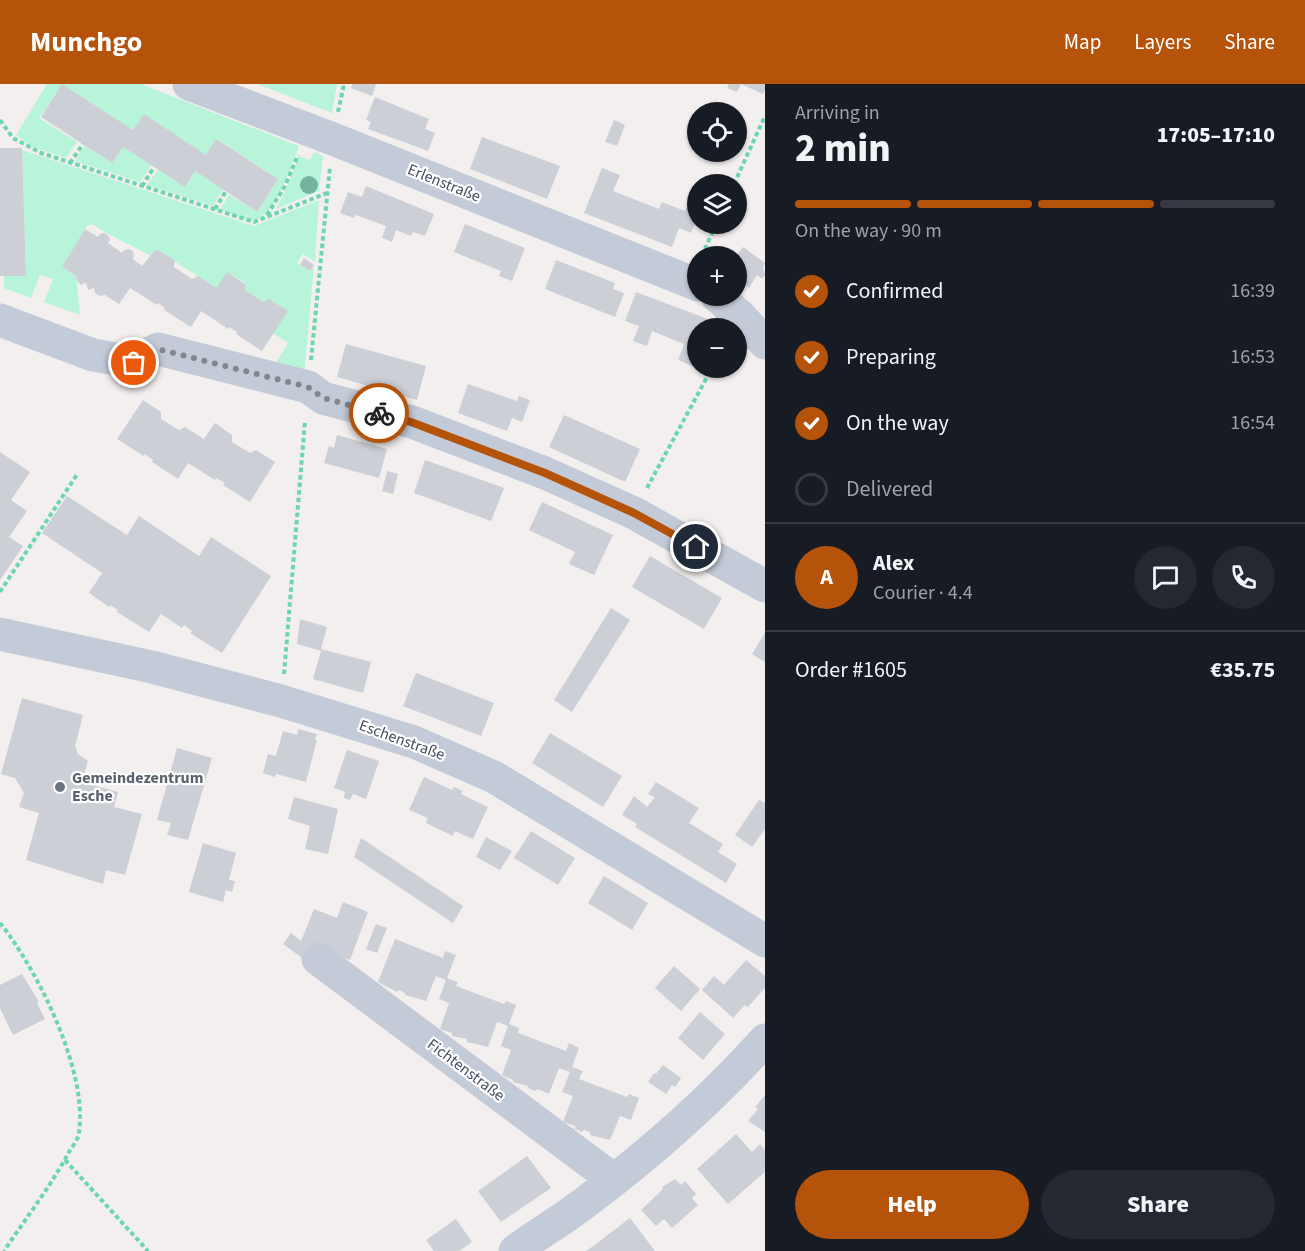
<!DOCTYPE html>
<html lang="en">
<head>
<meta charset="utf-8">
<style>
	:root { --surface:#171b24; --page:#242831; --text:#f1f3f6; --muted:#9ea1a6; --line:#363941; --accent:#b45309 }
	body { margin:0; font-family:"Source Sans 3",sans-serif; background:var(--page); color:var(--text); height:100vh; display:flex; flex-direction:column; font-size:22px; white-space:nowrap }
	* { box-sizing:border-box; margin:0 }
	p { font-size:20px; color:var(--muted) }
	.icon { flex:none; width:33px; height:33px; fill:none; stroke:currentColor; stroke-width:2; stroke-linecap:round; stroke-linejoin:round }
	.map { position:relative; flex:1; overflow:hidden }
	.drawer { display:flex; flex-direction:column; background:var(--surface); width:540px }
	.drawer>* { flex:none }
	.fabs { position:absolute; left:687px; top:18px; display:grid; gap:12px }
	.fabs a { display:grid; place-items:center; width:60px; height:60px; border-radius:50%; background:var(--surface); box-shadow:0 2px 4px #0004; font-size:30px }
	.pin { position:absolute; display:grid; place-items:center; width:51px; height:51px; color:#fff; margin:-26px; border:3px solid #fff; border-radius:50%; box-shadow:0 2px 6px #0007 }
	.courier { position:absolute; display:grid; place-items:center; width:60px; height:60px; margin:-30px; border:4px solid #b45309; border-radius:50%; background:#fff; color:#222; box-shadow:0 2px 8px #0007 }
	.summary em { font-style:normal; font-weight:800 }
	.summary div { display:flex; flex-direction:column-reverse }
	.summary { display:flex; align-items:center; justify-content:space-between; height:102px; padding:0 30px }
	h1 { font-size:39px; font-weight:800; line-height:45px }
	.bar { display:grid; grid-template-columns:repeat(4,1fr); gap:9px 6px; align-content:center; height:72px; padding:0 30px }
	.bar i { height:8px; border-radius:4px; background:var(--line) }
	.bar .on { background:var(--accent) }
	.bar p { grid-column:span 4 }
	.line { display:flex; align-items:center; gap:15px; padding:0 30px; border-top:2px solid var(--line) }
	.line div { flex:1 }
	.round { display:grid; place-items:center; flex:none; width:63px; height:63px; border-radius:32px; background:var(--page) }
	ol { padding:0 30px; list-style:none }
	li { display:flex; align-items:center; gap:18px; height:66px }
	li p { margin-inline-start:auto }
	li .icon { padding:6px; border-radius:50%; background:var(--accent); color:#fff; stroke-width:4 }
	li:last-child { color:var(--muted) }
	li i { width:33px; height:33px; border:3px solid var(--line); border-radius:50% }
	.button { display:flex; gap:12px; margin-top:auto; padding:12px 30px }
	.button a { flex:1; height:69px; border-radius:36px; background:var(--accent); color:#fff; font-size:24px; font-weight:800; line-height:69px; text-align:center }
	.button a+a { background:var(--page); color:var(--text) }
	header { display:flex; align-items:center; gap:36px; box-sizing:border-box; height:84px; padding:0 30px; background:var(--accent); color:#fff }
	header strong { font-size:28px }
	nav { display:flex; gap:33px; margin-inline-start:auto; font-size:21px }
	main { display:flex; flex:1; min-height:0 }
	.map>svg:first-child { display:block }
	.green { fill:#b8f4da }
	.building { fill:#cdcfd7 }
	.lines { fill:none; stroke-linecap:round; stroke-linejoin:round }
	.path { stroke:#6cd6b4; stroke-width:4; stroke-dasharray:4.5 3; stroke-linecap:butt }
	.minor { stroke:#c4cbd8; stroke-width:33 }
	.tree { fill:#74b49e }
	.done { stroke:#828691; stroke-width:6; stroke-dasharray:0 10.8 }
	.route { stroke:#b45309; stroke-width:8 }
	.worship-dot { fill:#6b7280; stroke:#fff; stroke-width:2 }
	.labels { text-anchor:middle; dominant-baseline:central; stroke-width:4.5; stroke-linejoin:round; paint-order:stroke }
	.street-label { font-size:16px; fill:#454e5f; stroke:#fff }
	.worship-label { font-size:16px; font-weight:bold; fill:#5b616d; stroke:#fff; text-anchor:start }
</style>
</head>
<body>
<header>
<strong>Munchgo</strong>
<nav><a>Map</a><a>Layers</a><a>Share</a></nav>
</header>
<main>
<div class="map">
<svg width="765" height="1167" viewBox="0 0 765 1167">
	<rect width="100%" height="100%" fill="#f2efee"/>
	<g class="green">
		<path d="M47 0H141L299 62C292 80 274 137 252 136 242 135 229 129 220 125L229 111 257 127 278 95 217 55 206 71 144 31 133 46 62 1 39 34 77 58 66 74 32 63 16 51Z"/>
		<polygon points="257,0 337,0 332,29"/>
		<polygon points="85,62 112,79 123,63 151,81 140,98 75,77"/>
		<path d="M22 66 254 142 319 116 315 178 303 170 297 179 310 187 314 181 304 293 276 286 277 277 288 259 273 249 269 215 263 218 245 206V199L227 188 216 204 156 165 151 172C132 161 111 153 92 140L87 142 62 183 76 192 80 231 44 218 53 195 40 191 31 214 4 204V192L26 191Z"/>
		<polygon points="314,68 323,72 319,107 276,125 288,101 299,72 310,76"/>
		<polygon points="158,86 185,103 195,87 223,105 213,122 147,101"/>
	</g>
	<g class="building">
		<polygon points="62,0 133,46 144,30 206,71 216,55 278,95 257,128 195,87 185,103 123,63 112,79 41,33"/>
		<polygon points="352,0 376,0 372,12 351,4"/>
		<polygon points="729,0 765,0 765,6 763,10 741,0 737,8 727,4"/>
		<polygon points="375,13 429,35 425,45 435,49 428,67 368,45 371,38 366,36"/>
		<polygon points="614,36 625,41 617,62 605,58"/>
		<polygon points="482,53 560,82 547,115 470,85"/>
		<polygon points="0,64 22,64 26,192 0,192"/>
		<polygon points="602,84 620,91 613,107 659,125 662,118 685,127 688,120 698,124 698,132 691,149 679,144 672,163 584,129"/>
		<polygon points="366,102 434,130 425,152 413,148 411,152 396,146 392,158 382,154 386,142 359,132 355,131 354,134 340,129 348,108 362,113"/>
		<polygon points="465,140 525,164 512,197 499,192 501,187 454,168"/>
		<polygon points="85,145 98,153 100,150 104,149 108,151 110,156 108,159 122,169 124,166 129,165 133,167 134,172 133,175 142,182 156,165 175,176 174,183 192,195 198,192 216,204 227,188 245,200 245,206 263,218 269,215 288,227 262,267 236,250 237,248 229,243 228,245 201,227 191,243 164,226 165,224 158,219 157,221 130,204 119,220 105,211 100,212 95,209 94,204 88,206 86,199 81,201 77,197 76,192 62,183"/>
		<polygon points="743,163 765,179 763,183 765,191 762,195 757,191 749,204 736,195 736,172"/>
		<polygon points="304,174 314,181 310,187 300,181"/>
		<polygon points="556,176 615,199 613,205 624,209 615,233 545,205"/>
		<polygon points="636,208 713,237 710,244 698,244 698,277 695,283 678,276 684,260 652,247 647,262 633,257 639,242 625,237"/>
		<polygon points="346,260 426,282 417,316 337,293"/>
		<polygon points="468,300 517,317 519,312 530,316 522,338 512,334 507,347 458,329"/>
		<polygon points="143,316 161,328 161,335 179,346 185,343 204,355 215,339 232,351 232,358 250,369 256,366 275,378 250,418 223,401 225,399 216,394 215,396 188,379 178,395 152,378 153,376 145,370 144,372 117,355"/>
		<polygon points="564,331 640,365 625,398 549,363"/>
		<polygon points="337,351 387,365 379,394 324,379 329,362 334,364"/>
		<polygon points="0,368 30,388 11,416 27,427 9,453 23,462 0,496"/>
		<polygon points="425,376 504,404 491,437 414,409"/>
		<polygon points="387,387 398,390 393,410 382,407"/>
		<polygon points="67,412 127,451 139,432 199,472 211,453 271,492 222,569 190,549 192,547 184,541 182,544 161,530 149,548 117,528 118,526 110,521 109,523 89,509 102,489 42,449"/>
		<polygon points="542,418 613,451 594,491 569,480 575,468 529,446"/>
		<polygon points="650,472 722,514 704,545 632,503"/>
		<polygon points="611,524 630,536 572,628 554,616"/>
		<polygon points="300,535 327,543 321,565 371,578 363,609 313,595 321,567 297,560"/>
		<polygon points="765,549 765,578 752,570"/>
		<polygon points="416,589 494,619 481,652 403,622"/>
		<polygon points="22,614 83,631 75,662 78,670 88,677 82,698 118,708 114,723 142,730 125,791 106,786 103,800 26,776 39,729 19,723 24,709 15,694 1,690"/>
		<polygon points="298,645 317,650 315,656 317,656 306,698 276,690 275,693 263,689 268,670 276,672 283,647 297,651"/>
		<polygon points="550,649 622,692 603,723 532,679"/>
		<polygon points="177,664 212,674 188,756 167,751 171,739 157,736"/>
		<polygon points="347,666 379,677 366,715 353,710 350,716 344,714 345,708 334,704"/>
		<polygon points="424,693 452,706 454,703 463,707 461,710 488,723 473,755 455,747 453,752 426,739 428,734 409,726"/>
		<polygon points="656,698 699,724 689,739 723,760 718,768 737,780 726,799 635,743 637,740 622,731 634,712 647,723 655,713 648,710"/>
		<polygon points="294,713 338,725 328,770 305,765 310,742 288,735"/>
		<polygon points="759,716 765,719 765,745 752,763 735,751"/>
		<polygon points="531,747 575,774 558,801 514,774"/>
		<polygon points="486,753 512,767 500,786 476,773"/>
		<polygon points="361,754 463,822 453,839 354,773"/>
		<polygon points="203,759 236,769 229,796 235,797 232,808 226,806 223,818 189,808"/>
		<polygon points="604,792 648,819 632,846 588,819"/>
		<polygon points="343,818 368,828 350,876 315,863 305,876 283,860 291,849 301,857 314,825 337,834"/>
		<polygon points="376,840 387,844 377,869 366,865"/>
		<polygon points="395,855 443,874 445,867 456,871 447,894 458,898 456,902 504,920 506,917 516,921 509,940 519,944 518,949 566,967 569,959 579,964 572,983 583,987 579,995 627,1013 629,1010 639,1014 631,1036 620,1032 610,1056 590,1051 590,1048 584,1046 582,1048 575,1045 575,1042 563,1038 573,1012 562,1008 570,988 559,984 549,1010 538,1005 535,1007 528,1004 528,1002 513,998 513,996 502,991 511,966 501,962 508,942 497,938 488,963 467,958 467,955 452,952 452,949 440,945 449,919 439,915 446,896 436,892 426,917 405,911 405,909 399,906 397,908 378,898"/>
		<polygon points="746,876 765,892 765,904 748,923 745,921 733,934 702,906 714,892 724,901"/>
		<polygon points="674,882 700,905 681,927 655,904"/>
		<polygon points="22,890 39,918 37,919 45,935 13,951 0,924 0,901"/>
		<polygon points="700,928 725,950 703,976 678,954"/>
		<polygon points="663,981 681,994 675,1003 672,1001 666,1010 648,998 654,989 656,990"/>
		<polygon points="765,1011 765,1048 748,1037 758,1025 755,1023"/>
		<polygon points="736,1050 752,1068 760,1060 765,1066 765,1088 728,1120 697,1085"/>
		<polygon points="527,1072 551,1104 501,1138 478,1107"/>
		<polygon points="675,1095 681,1101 685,1097 696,1110 692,1114 698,1121 672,1144 664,1135 656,1142 641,1126 663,1105 662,1103"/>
		<polygon points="630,1134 655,1167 586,1167 596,1160"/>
		<polygon points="456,1135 472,1158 459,1167 434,1167 426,1156"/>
	</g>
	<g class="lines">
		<g class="path">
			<polyline points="338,28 344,0"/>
			<polyline points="0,36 13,54 41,69 254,138 327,109"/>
			<polyline points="70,79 83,60"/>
			<polyline points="734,100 765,32"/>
			<polyline points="142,102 154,83"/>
			<polyline points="215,125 226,107"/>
			<polyline points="267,131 285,102 298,71"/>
			<polyline points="702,172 716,140"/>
			<polyline points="311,276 330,83"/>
			<polyline points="647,404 712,284"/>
			<polyline points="0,508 78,389"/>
			<polyline points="284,590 305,337"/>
			<path d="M0 839C37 885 88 987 79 1048 79 1054 73 1062 69 1068 51 1102 26 1134 4 1167"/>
			<polyline points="65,1076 148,1167"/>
		</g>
		<g class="minor">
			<polyline points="189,0 333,55 698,201"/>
			<polyline points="717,212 740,232 765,259"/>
			<polyline points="0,236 93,271 134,278 158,265 308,303 323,314 412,338 545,389 634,429 765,502"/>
			<polyline points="0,550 152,583 281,617 414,658 494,693 765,857"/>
			<polyline points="318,875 614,1096"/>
			<path d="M515 1167C538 1150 564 1135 587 1117 651 1069 712 1015 765 956"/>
		</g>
	</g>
	<circle class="tree" cx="309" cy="101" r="9"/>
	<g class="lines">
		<polyline class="done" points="134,279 158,265 308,303 323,314 379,329"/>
		<polyline class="route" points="379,329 411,338 545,389 634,429 696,463"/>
	</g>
	<circle class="worship-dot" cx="60" cy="703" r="6"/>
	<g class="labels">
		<g class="street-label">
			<text transform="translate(444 99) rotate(22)">Erlenstraße</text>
			<text transform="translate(402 656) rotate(20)">Eschenstraße</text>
			<text transform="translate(466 986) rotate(37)">Fichtenstraße</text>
		</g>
		<g class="worship-label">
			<text x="72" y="694">Gemeindezentrum<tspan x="72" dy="18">Esche</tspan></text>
		</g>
	</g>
</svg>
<div class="fabs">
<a><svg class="icon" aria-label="locate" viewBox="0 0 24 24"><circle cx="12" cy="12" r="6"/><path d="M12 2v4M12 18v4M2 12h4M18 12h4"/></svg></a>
<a><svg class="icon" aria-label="layers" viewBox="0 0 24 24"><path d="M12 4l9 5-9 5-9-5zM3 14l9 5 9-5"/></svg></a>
<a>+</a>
<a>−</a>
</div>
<div class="pin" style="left:134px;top:279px;background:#ea580c"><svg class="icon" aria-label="bag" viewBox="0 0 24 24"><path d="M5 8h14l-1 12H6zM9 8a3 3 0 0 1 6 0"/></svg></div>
<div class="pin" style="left:696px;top:463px;background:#1f2937"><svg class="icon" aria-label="home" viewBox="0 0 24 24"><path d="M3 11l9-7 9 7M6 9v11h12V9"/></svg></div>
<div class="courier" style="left:379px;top:329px"><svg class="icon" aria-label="bike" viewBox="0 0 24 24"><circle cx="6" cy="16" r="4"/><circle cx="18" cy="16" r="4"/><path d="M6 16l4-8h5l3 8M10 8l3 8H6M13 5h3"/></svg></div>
</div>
<section class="drawer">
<div class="summary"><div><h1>2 min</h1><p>Arriving in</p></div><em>17:05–17:10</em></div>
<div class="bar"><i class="on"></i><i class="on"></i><i class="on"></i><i></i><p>On the way · 90 m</p></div>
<ol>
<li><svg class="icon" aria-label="check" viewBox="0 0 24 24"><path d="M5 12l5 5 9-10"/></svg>Confirmed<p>16:39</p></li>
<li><svg class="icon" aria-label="check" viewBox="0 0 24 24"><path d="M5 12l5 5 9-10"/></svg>Preparing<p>16:53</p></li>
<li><svg class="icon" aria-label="check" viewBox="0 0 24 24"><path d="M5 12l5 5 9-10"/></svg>On the way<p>16:54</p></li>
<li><i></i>Delivered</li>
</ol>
<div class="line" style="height:108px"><b class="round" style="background:var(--accent);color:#fff">A</b><div><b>Alex</b><p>Courier · 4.4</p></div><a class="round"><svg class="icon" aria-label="chat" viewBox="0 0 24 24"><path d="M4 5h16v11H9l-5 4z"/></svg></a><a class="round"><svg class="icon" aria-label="phone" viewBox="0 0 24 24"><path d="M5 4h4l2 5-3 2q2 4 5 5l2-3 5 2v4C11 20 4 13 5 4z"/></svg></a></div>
<div class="line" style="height:78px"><div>Order #1605</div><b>€35.75</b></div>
<div class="button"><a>Help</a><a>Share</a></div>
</section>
</main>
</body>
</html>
